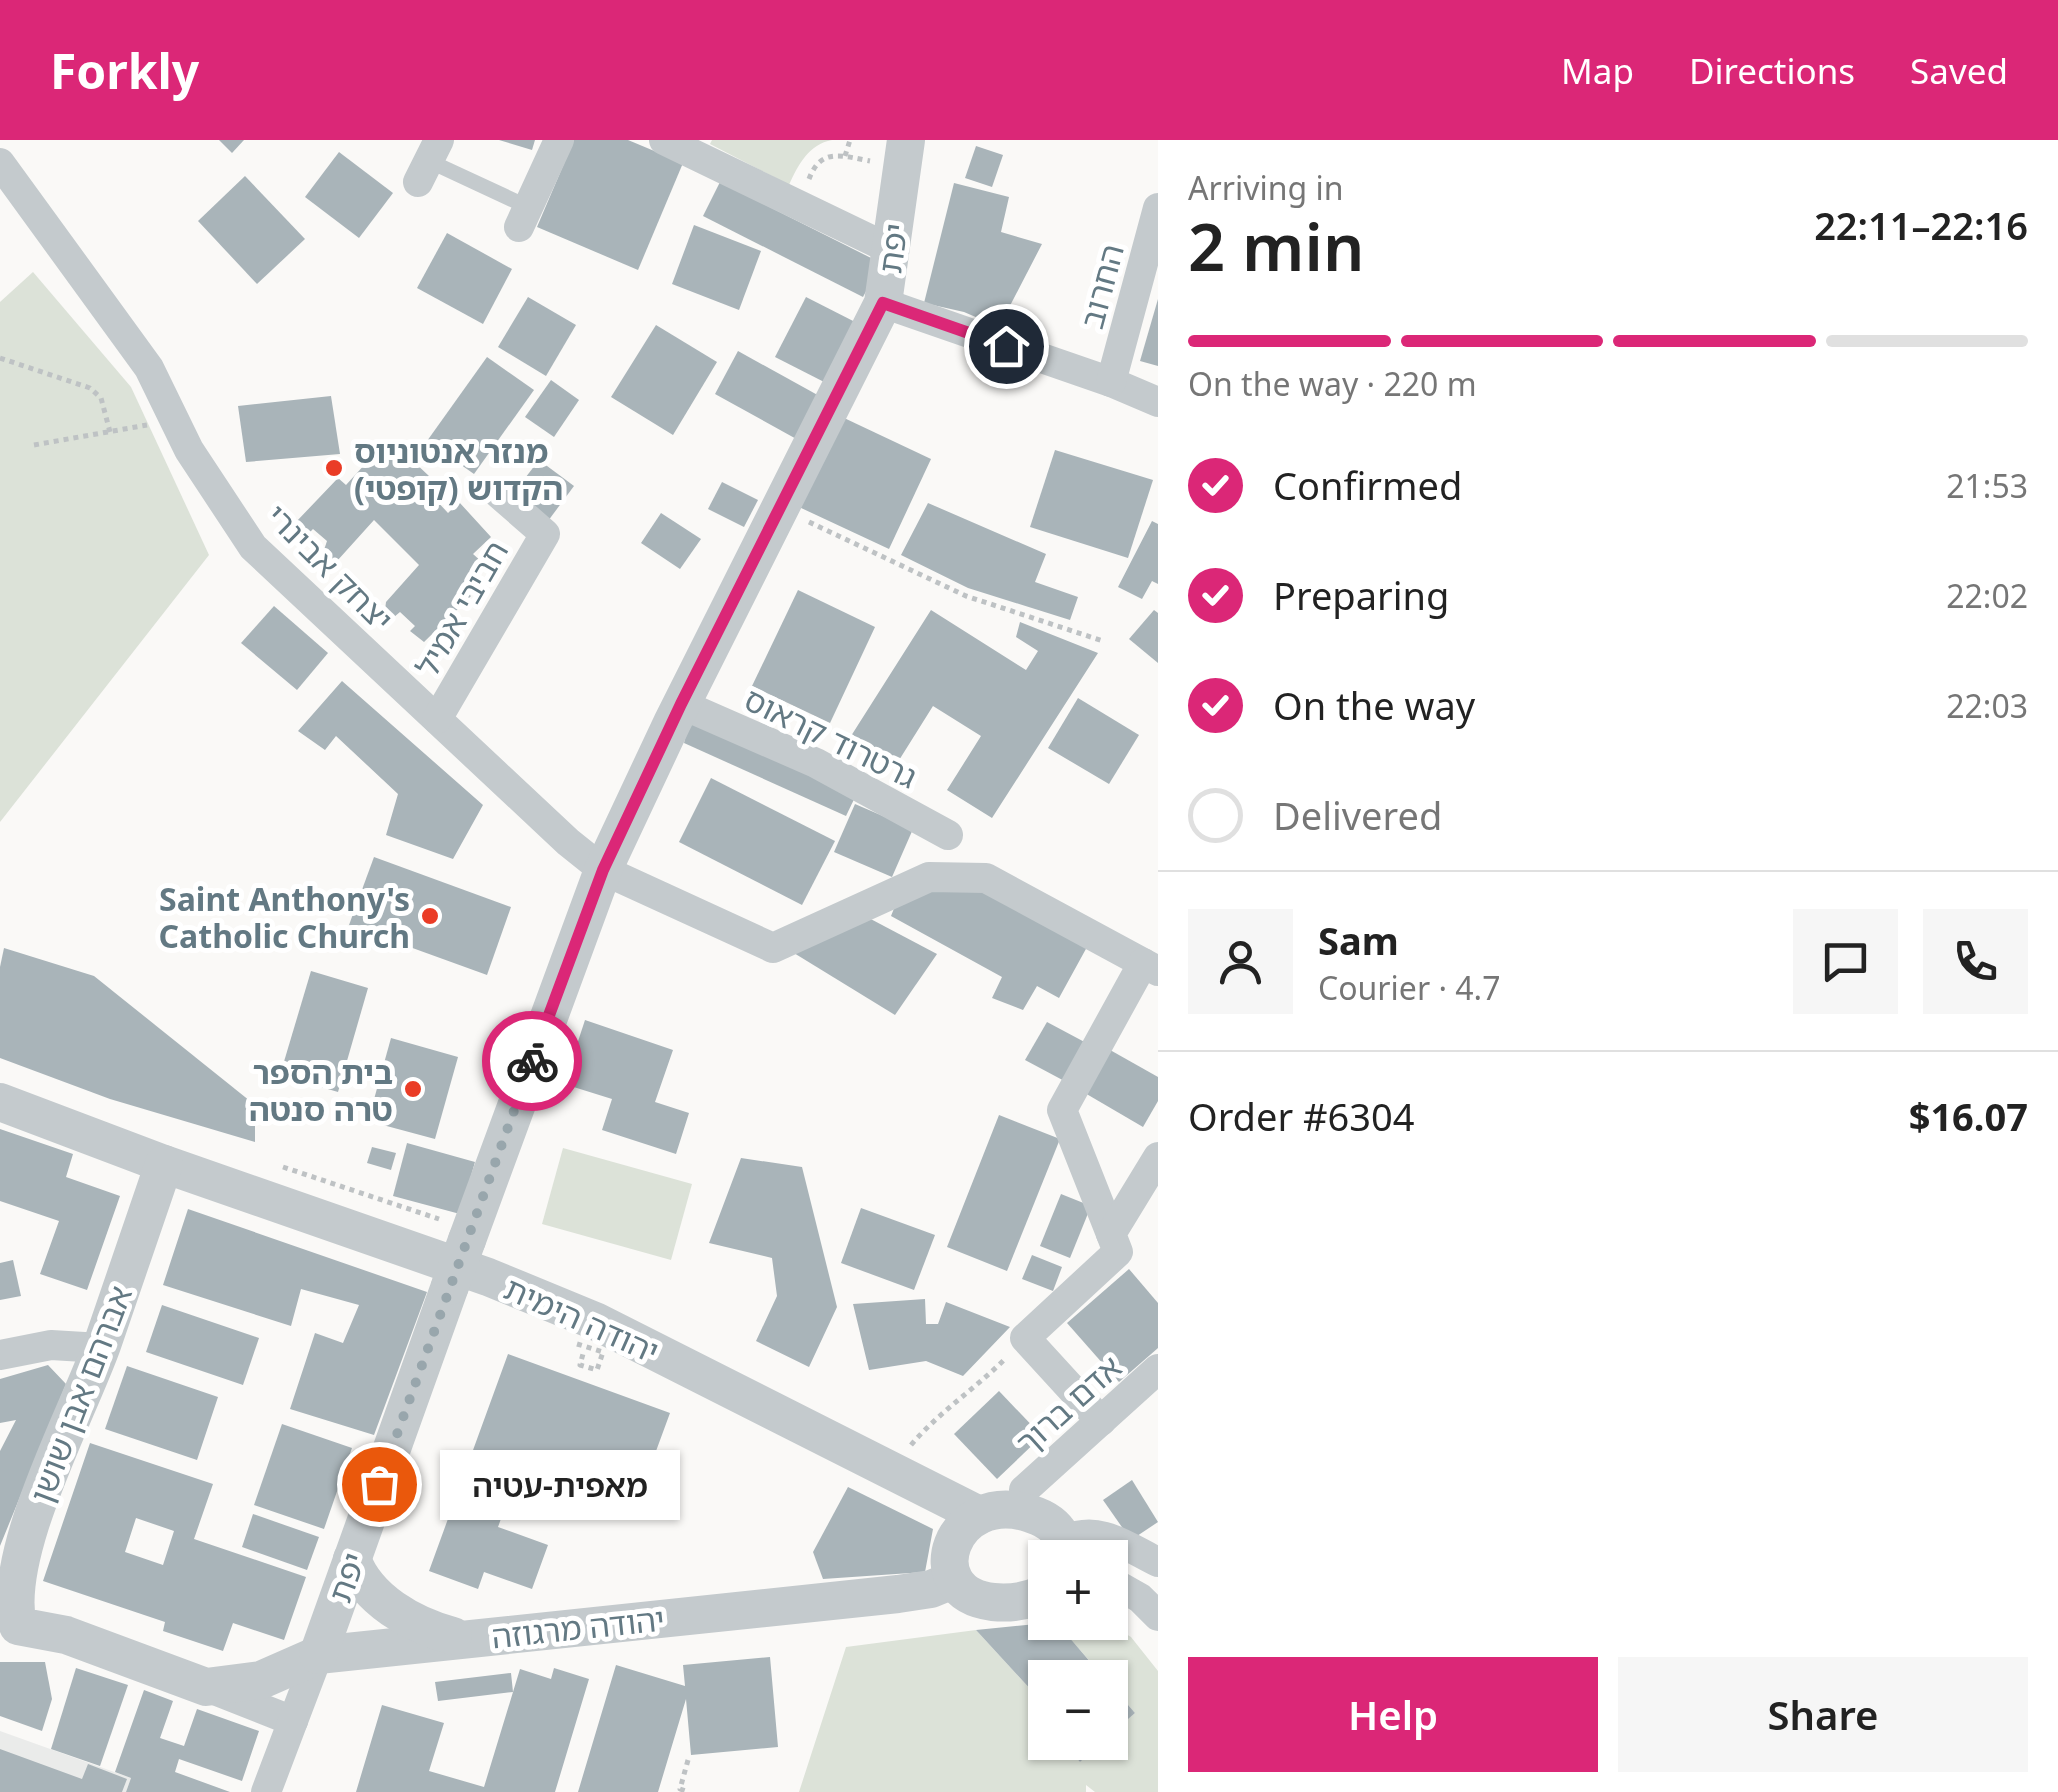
<!DOCTYPE html>
<html lang="en">
<head>
<meta charset="utf-8">
<style>
	:root { --surface:#fff; --page:#f6f6f6; --text:#222; --muted:#767676; --line:#e0e0e0; --accent:#db2777 }
	body { margin:0; font-family:"Noto Sans","Noto Sans Hebrew",sans-serif; background:var(--page); color:var(--text); height:100vh; display:flex; flex-direction:column; font-size:38px; white-space:nowrap }
	* { box-sizing:border-box; margin:0 }
	p { font-size:32px; color:var(--muted) }
	.icon { flex:none; width:55px; height:55px; fill:none; stroke:currentColor; stroke-width:2; stroke-linecap:round; stroke-linejoin:round }
	.map { position:relative; flex:1; overflow:hidden }
	.panel { display:flex; flex-direction:column; background:var(--surface); width:900px }
	.panel>* { flex:none }
	.controls { position:absolute; left:1028px; top:1400px; display:grid; gap:20px }
	.controls a { display:grid; place-items:center; width:100px; height:100px; border-radius:0px; background:var(--surface); box-shadow:0 2px 8px #0004; font-size:50px }
	.pin { position:absolute; display:grid; place-items:center; width:85px; height:85px; color:#fff; margin:-42px; border:5px solid #fff; border-radius:50%; box-shadow:0 2px 10px #0007 }
	.courier { position:absolute; display:grid; place-items:center; width:100px; height:100px; margin:-50px; border:8px solid #db2777; border-radius:50%; background:#fff; color:#222; box-shadow:0 2px 12px #0007 }
	.bubble { position:absolute; height:70px; border-radius:0px; background:var(--surface); box-shadow:0 2px 8px #0004; font-size:32px; font-weight:600; line-height:70px; text-align:center }
	.summary em { font-style:normal; font-weight:600 }
	.summary div { display:flex; flex-direction:column-reverse }
	.summary { display:flex; align-items:center; justify-content:space-between; height:170px; padding:0 30px }
	h1 { font-size:65px; font-weight:600; line-height:75px }
	.bar { display:grid; grid-template-columns:repeat(4,1fr); gap:15px 10px; align-content:center; height:120px; padding:0 30px }
	.bar i { height:12px; border-radius:8px; background:var(--line) }
	.bar .active { background:var(--accent) }
	.bar p { grid-column:span 4 }
	.line { display:flex; align-items:center; gap:25px; padding:0 30px; border-top:2px solid var(--line) }
	.line div { flex:1 }
	.round { display:grid; place-items:center; flex:none; width:105px; height:105px; border-radius:0px; background:var(--page) }
	ol { padding:0 30px; list-style:none }
	li { display:flex; align-items:center; gap:30px; height:110px }
	li p { margin-inline-start:auto }
	li .icon { padding:10px; border-radius:50%; background:var(--accent); color:#fff; stroke-width:4 }
	li:last-child { color:var(--muted) }
	li i { width:55px; height:55px; border:5px solid var(--line); border-radius:50% }
	.action { display:flex; gap:20px; margin-top:auto; padding:20px 30px }
	.action a { flex:1; height:115px; border-radius:0px; background:var(--accent); color:#fff; font-size:40px; font-weight:600; line-height:115px; text-align:center }
	.action a+a { background:var(--page); color:var(--text) }
	header { display:flex; align-items:center; gap:60px; box-sizing:border-box; height:140px; padding:0 50px; background:var(--accent); color:#fff }
	header strong { font-size:48px }
	nav { display:flex; gap:55px; margin-inline-start:auto; font-size:35px }
	main { display:flex; flex:1; min-height:0 }
	.map>svg:first-child { display:block }
	.built { fill:#eaebea }
	.green { fill:#dce2d8 }
	.building { fill:#a9b4b9; fill-rule:evenodd }
	.lines { fill:none; stroke-linecap:round; stroke-linejoin:round }
	.path { stroke:#bec2c4; stroke-width:5; stroke-dasharray:5 5; stroke-linecap:butt }
	.service { stroke:#c4cacd; stroke-width:15 }
	.minor { stroke:#c4cacd; stroke-width:30 }
	.tertiary { stroke:#c4cacd; stroke-width:38 }
	.path-bridge { stroke:#bec2c4; stroke-width:5; stroke-dasharray:5 5; stroke-linecap:butt }
	.tertiary-bridge { stroke:#c4cacd; stroke-width:38 }
	.done { stroke:#98a6ac; stroke-width:10; stroke-dasharray:0 18 }
	.route { stroke:#db2777; stroke-width:12 }
	.poi-dot { fill:#ea3c26; stroke:#fff; stroke-width:4 }
	.labels { text-anchor:middle; dominant-baseline:central; stroke-width:10; stroke-linejoin:round; paint-order:stroke }
	.street-label { font-size:32px; fill:#637983; stroke:#fff }
	.poi-label { font-size:32px; font-weight:bold; fill:#637983; stroke:#fff; text-anchor:end }
</style>
</head>
<body>
<header>
<strong>Forkly</strong>
<nav><a>Map</a><a>Directions</a><a>Saved</a></nav>
</header>
<main>
<div class="map">
<svg width="1158" height="1652" viewBox="0 0 1158 1652">
	<rect width="100%" height="100%" fill="#faf9f7"/>
	<polygon class="built" points="0,1591 131,1638 126,1652 0,1652"/>
	<g class="green">
		<path d="M712 0H832C809 4 798 25 789 45L710 4Z"/>
		<polygon points="33,132 131,247 209,415 0,682 0,162"/>
		<polygon points="563,1008 692,1044 671,1120 542,1084"/>
		<polygon points="1056,1483 1108,1483 1131,1497 1158,1531 1158,1652 1095,1652 1086,1645 1086,1652 799,1652 846,1507 976,1490 1045,1565 1045,1602 1064,1603 1080,1622 1102,1603 1110,1602 1110,1595 1135,1573 1110,1544 1110,1538 1104,1537"/>
	</g>
	<g class="building">
		<polygon points="219,0 244,0 232,13"/>
		<polygon points="499,0 535,0 532,10"/>
		<polygon points="574,0 628,0 683,23 638,130 537,87"/>
		<polygon points="976,6 1003,15 992,47 965,38"/>
		<polygon points="339,12 393,53 359,98 305,57"/>
		<polygon points="245,36 305,99 257,144 198,81"/>
		<polygon points="720,42 881,123 863,157 703,76"/>
		<polygon points="954,43 1009,57 1001,92 1042,104 999,187 964,172 924,163"/>
		<polygon points="694,85 761,111 739,170 672,144"/>
		<polygon points="447,93 512,129 483,184 417,148"/>
		<polygon points="528,157 576,185 546,236 498,207"/>
		<polygon points="806,157 861,185 830,245 775,217"/>
		<polygon points="1158,159 1158,226 1140,221"/>
		<polygon points="656,185 717,222 673,295 611,257"/>
		<polygon points="738,211 823,258 800,301 715,254"/>
		<polygon points="487,217 534,250 474,334 427,301"/>
		<polygon points="551,240 579,260 554,297 525,277"/>
		<polygon points="331,256 340,314 246,322 238,266"/>
		<polygon points="842,277 931,319 889,409 799,367"/>
		<polygon points="397,306 429,336 421,344 448,373 459,362 491,397 473,414 483,423 460,447 471,456 424,502 410,491 415,486 400,472 394,477 387,475 385,470 386,462 419,425 374,380 337,421 325,419 323,413 327,401 313,389 308,394 296,382 338,338 346,345 377,311 384,318"/>
		<polygon points="1055,310 1153,340 1128,418 1030,387"/>
		<polygon points="539,320 574,346 548,381 512,355"/>
		<polygon points="722,342 758,360 744,387 708,369"/>
		<polygon points="928,363 1046,414 1035,442 1078,457 1070,480 968,448 901,415"/>
		<polygon points="661,373 701,399 680,429 641,403"/>
		<polygon points="1152,381 1158,384 1158,444 1152,441 1142,459 1118,447"/>
		<polygon points="798,450 875,487 830,583 752,546"/>
		<polygon points="274,466 328,513 297,550 241,503"/>
		<polygon points="931,470 1026,530 1038,511 1016,497 1020,482 1098,513 992,678 947,650 981,596 933,566 896,625 851,596"/>
		<polygon points="1154,470 1158,473 1158,523 1129,499"/>
		<polygon points="342,541 483,665 453,719 386,695 398,654 336,596 325,610 298,591"/>
		<polygon points="1078,558 1139,595 1109,644 1048,608"/>
		<polygon points="691,573 858,651 846,676 684,603"/>
		<polygon points="711,638 835,701 802,765 679,702"/>
		<polygon points="855,664 913,689 892,737 834,712"/>
		<polygon points="374,717 511,767 487,835 349,785"/>
		<polygon points="936,747 983,750 1087,807 1059,858 1037,846 1023,870 992,858 1002,837 891,776 897,761"/>
		<polygon points="865,776 937,814 895,875 789,810"/>
		<polygon points="4,808 94,836 255,965 255,1002 110,959 0,918 0,827"/>
		<polygon points="311,831 368,848 338,952 280,935"/>
		<polygon points="585,880 673,910 655,962 689,973 676,1014 602,990 612,959 564,944"/>
		<polygon points="1047,882 1092,906 1070,944 1025,920"/>
		<polygon points="391,898 458,917 435,999 368,981"/>
		<polygon points="1103,906 1158,937 1158,961 1143,987 1078,949"/>
		<polygon points="999,975 1060,999 1007,1131 947,1107"/>
		<polygon points="0,989 73,1014 66,1037 120,1056 87,1150 40,1134 59,1081 0,1061"/>
		<polygon points="407,1003 475,1022 460,1074 393,1056"/>
		<polygon points="372,1007 396,1013 391,1030 367,1023"/>
		<polygon points="741,1018 802,1027 837,1167 809,1227 756,1201 777,1156 772,1118 709,1103"/>
		<polygon points="1061,1054 1091,1066 1070,1118 1040,1106"/>
		<polygon points="861,1068 935,1095 914,1150 841,1123"/>
		<polygon points="188,1069 427,1152 374,1295 290,1269 315,1193 343,1203 359,1165 301,1149 291,1186 163,1145"/>
		<polygon points="1032,1115 1062,1127 1053,1151 1022,1139"/>
		<polygon points="13,1120 21,1156 0,1160 0,1123"/>
		<polygon points="1129,1129 1158,1163 1158,1208 1119,1242 1067,1183"/>
		<polygon points="925,1159 926,1184 938,1184 946,1162 1010,1187 963,1236 926,1221 869,1230 853,1164"/>
		<polygon points="162,1165 259,1198 243,1245 146,1212"/>
		<polygon points="508,1214 670,1273 634,1371 519,1329 498,1387 548,1405 532,1449 484,1432 478,1449 429,1431"/>
		<polygon points="48,1225 66,1244 0,1406 0,1311 16,1280 0,1283 0,1239"/>
		<polygon points="127,1226 218,1257 197,1320 105,1289"/>
		<polygon points="999,1251 1042,1296 997,1339 954,1294"/>
		<polygon points="282,1284 352,1308 324,1389 254,1365"/>
		<path d="M90 1303 213 1344 194 1399 306 1437 284 1500 233 1483 223 1511 163 1491 165 1482 43 1441ZM136 1378 174 1391 163 1425 125 1412Z"/>
		<polygon points="1132,1340 1158,1382 1131,1400 1103,1360"/>
		<polygon points="848,1347 933,1389 925,1432 823,1439 813,1412"/>
		<polygon points="253,1374 319,1397 307,1430 242,1407"/>
		<polygon points="1056,1482 1104,1538 1045,1538 1045,1565 976,1490"/>
		<polygon points="770,1517 778,1607 691,1615 686,1559 658,1652 578,1652 616,1525 685,1546 683,1525"/>
		<polygon points="0,1522 45,1522 52,1559 42,1591 0,1576"/>
		<polygon points="76,1528 128,1545 100,1626 51,1609"/>
		<polygon points="554,1528 589,1539 555,1652 356,1652 382,1565 444,1583 429,1631 484,1647 513,1552 438,1561 435,1542 511,1533 513,1552 520,1529 551,1539"/>
		<polygon points="1110,1544 1135,1573 1110,1595"/>
		<polygon points="144,1550 173,1561 160,1598 184,1606 197,1569 259,1591 242,1641 179,1619 175,1632 230,1652 126,1652 131,1638 115,1632"/>
		<polygon points="1072,1602 1102,1602 1080,1622 1067,1607"/>
		<polygon points="0,1609 82,1639 88,1624 127,1639 122,1652 0,1652"/>
	</g>
	<g class="lines">
		<g class="path">
			<polyline points="845,16 850,0"/>
			<path d="M809 39C821 7 842 16 870 21"/>
			<polyline points="0,218 90,248 101,258 110,292"/>
			<polyline points="34,305 147,285"/>
			<polyline points="809,382 966,456 1103,501"/>
			<polyline points="283,1027 439,1079"/>
			<path d="M911 1305C939 1272 975 1249 1006 1218"/>
			<polyline points="688,1620 680,1649 689,1652"/>
		</g>
		<polyline class="service" points="429,21 528,67"/>
		<g class="minor">
			<polyline points="664,0 892,110"/>
			<polyline points="0,23 149,228 189,310 253,407 568,702 603,730 773,808 929,737 986,738 1158,831"/>
			<polyline points="418,42 439,0"/>
			<polyline points="519,87 559,0"/>
			<polyline points="883,163 1111,242 1158,262"/>
			<polyline points="1111,242 1158,68"/>
			<polyline points="681,564 816,623 948,695"/>
			<polyline points="437,579 545,394 498,353"/>
			<polyline points="1111,1094 1062,970 1143,823"/>
			<polyline points="0,1215 51,1205 101,1208"/>
			<polyline points="1101,1281 1025,1198 1118,1112 1111,1094 1158,1017"/>
			<polyline points="1024,1350 1158,1229"/>
			<path d="M1066 1400C1099 1384 1127 1407 1158 1422"/>
			<polyline points="1110,1441 1140,1458 1158,1476"/>
			<polyline points="207,1547 293,1581"/>
			<polyline points="266,1652 318,1515"/>
		</g>
		<g class="tertiary">
			<polyline points="0,962 164,1024 488,1137 595,1181 979,1375"/>
			<path d="M164 1024C143 1084 123 1145 102 1205 76 1277 1 1414 18 1486L66 1495 206 1547 261 1540 318 1515 898 1454 931 1449 953 1440"/>
			<polyline points="467,1100 603,730 672,583 883,163 906,0"/>
			<path d="M352 1419C367 1460 412 1485 453 1496"/>
			<path d="M1045 1453C1028 1461 1011 1464 993 1462 915 1453 951 1347 1031 1374 1054 1381 1065 1394 1067 1418"/>
			<polyline points="318,1515 450,1146"/>
		</g>
		<polyline class="path-bridge" points="577,1204 603,1212 597,1230 580,1225 584,1210"/>
		<polyline class="tertiary-bridge" points="450,1146 467,1100"/>
	</g>
	<g class="lines">
		<polyline class="done" points="379,1344 532,921"/>
		<polyline class="route" points="532,921 603,730 681,564 883,163 1006,206"/>
	</g>
	<g class="poi-dot">
		<circle cx="334" cy="328" r="10"/>
		<circle cx="430" cy="776" r="10"/>
		<circle cx="413" cy="949" r="10"/>
	</g>
	<g class="labels">
		<g class="street-label">
			<text transform="translate(892 108) rotate(-82)">יפת</text>
			<text transform="translate(1101 146) rotate(-75)">החרוב</text>
			<text transform="translate(330 427) rotate(45)">יצחק אבינרי</text>
			<text transform="translate(461 468) rotate(-60)">חביבי אמיל</text>
			<text transform="translate(831 597) rotate(26)">גרטרוד קראוס</text>
			<text transform="translate(582 1179) rotate(24)">יהודה הימית</text>
			<text transform="translate(80 1254) rotate(-69)">אברהם אבן שושן</text>
			<text transform="translate(1068 1264) rotate(-42)">אדם ברוך</text>
			<text transform="translate(346 1437) rotate(-70)">יפת</text>
			<text transform="translate(578 1487) rotate(-6)">יהודה מרגוזה</text>
		</g>
		<g class="poi-label">
			<text x="354" y="310" text-anchor="start">מנזר אנטוניוס<tspan x="354" dy="37">הקדוש (קופטי)</tspan></text>
			<text x="410" y="758">Saint Anthony's<tspan x="410" dy="37">Catholic Church</tspan></text>
			<text x="393" y="931">בית הספר<tspan x="393" dy="37">טרה סנטה</tspan></text>
		</g>
	</g>
</svg>
<div class="controls">
<a>+</a>
<a>−</a>
</div>
<div class="pin" style="left:379px;top:1344px;background:#ea580c"><svg class="icon" aria-label="bag" viewBox="0 0 24 24"><path d="M5 8h14l-1 12H6zM9 8a3 3 0 0 1 6 0"/></svg></div>
<div class="pin" style="left:1006px;top:206px;background:#1f2937"><svg class="icon" aria-label="home" viewBox="0 0 24 24"><path d="M3 11l9-7 9 7M6 9v11h12V9"/></svg></div>
<div class="courier" style="left:532px;top:921px"><svg class="icon" aria-label="bike" viewBox="0 0 24 24"><circle cx="6" cy="16" r="4"/><circle cx="18" cy="16" r="4"/><path d="M6 16l4-8h5l3 8M10 8l3 8H6M13 5h3"/></svg></div>
<div class="bubble" style="left:440px;top:1310px;width:240px">מאפית-עטיה</div>
</div>
<section class="panel">
<div class="summary"><div><h1>2 min</h1><p>Arriving in</p></div><em>22:11–22:16</em></div>
<div class="bar"><i class="active"></i><i class="active"></i><i class="active"></i><i></i><p>On the way · 220 m</p></div>
<ol>
<li><svg class="icon" aria-label="check" viewBox="0 0 24 24"><path d="M5 12l5 5 9-10"/></svg>Confirmed<p>21:53</p></li>
<li><svg class="icon" aria-label="check" viewBox="0 0 24 24"><path d="M5 12l5 5 9-10"/></svg>Preparing<p>22:02</p></li>
<li><svg class="icon" aria-label="check" viewBox="0 0 24 24"><path d="M5 12l5 5 9-10"/></svg>On the way<p>22:03</p></li>
<li><i></i>Delivered</li>
</ol>
<div class="line" style="height:180px"><a class="round"><svg class="icon" aria-label="person" viewBox="0 0 24 24"><circle cx="12" cy="8" r="4"/><path d="M4 21q1-7 8-7t8 7"/></svg></a><div><b>Sam</b><p>Courier · 4.7</p></div><a class="round"><svg class="icon" aria-label="chat" viewBox="0 0 24 24"><path d="M4 5h16v11H9l-5 4z"/></svg></a><a class="round"><svg class="icon" aria-label="phone" viewBox="0 0 24 24"><path d="M5 4h4l2 5-3 2q2 4 5 5l2-3 5 2v4C11 20 4 13 5 4z"/></svg></a></div>
<div class="line" style="height:130px"><div>Order #6304</div><b>$16.07</b></div>
<div class="action"><a>Help</a><a>Share</a></div>
</section>
</main>
</body>
</html>
